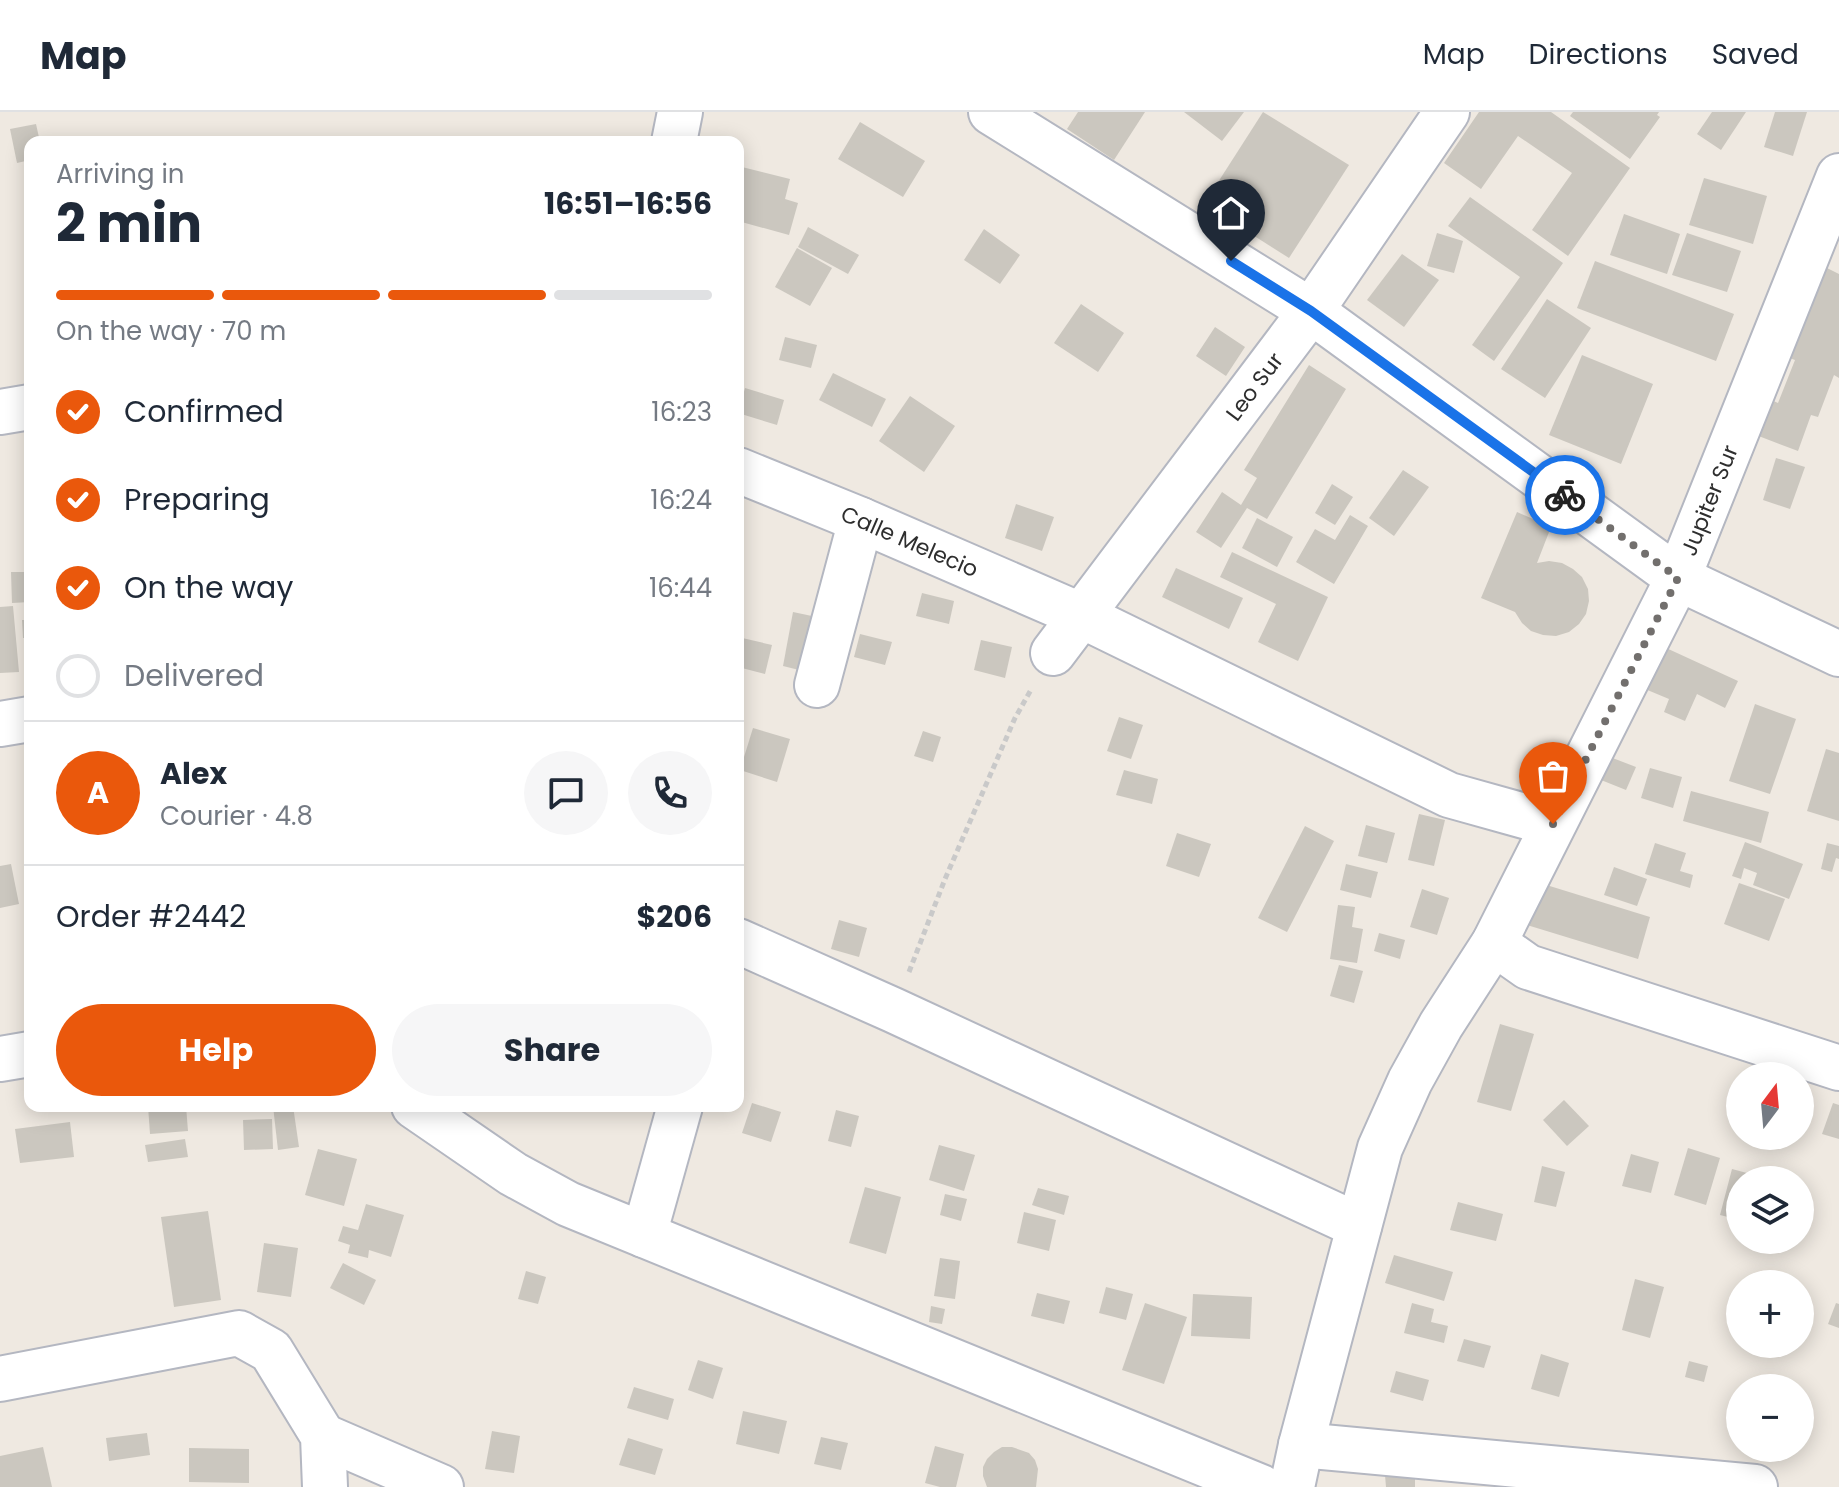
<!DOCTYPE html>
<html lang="en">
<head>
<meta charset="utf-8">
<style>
	:root { --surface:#fff; --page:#f6f6f7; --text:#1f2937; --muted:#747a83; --line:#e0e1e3; --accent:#ea580c }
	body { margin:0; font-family:Poppins,sans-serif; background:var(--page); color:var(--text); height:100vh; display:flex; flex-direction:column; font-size:30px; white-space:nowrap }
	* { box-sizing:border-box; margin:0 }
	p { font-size:26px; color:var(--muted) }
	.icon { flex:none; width:44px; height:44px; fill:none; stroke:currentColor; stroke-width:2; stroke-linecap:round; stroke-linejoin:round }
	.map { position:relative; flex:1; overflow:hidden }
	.drawer { position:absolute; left:24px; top:24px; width:720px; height:976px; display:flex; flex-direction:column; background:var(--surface); border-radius:16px; box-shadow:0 4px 20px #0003 }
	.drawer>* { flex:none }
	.needle { width:52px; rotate:16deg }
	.fabs { position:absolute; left:1726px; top:950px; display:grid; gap:16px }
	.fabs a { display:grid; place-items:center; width:88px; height:88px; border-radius:50%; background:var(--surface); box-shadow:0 4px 20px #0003; font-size:40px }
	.pin { position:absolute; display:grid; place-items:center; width:68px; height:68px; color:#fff; margin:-82px -34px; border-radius:50% 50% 50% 0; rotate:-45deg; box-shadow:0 0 8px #0007 }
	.pin .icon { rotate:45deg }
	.courier { position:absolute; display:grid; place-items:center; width:80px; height:80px; margin:-40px; border:6px solid #1a73e8; border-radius:50%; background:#fff; color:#222; box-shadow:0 2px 10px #0007 }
	.overview em { font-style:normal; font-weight:700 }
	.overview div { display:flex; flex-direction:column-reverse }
	.overview { display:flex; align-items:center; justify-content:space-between; height:136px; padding:0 32px }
	h1 { font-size:52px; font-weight:700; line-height:60px }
	.bar { display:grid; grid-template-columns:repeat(4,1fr); gap:12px 8px; align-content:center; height:96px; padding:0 32px }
	.bar i { height:10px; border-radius:6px; background:var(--line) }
	.bar .selected { background:var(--accent) }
	.bar p { grid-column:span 4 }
	.line { display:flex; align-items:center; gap:20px; padding:0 32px; border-top:2px solid var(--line) }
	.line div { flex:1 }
	.round { display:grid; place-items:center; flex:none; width:84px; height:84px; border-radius:42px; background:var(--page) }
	ol { padding:0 32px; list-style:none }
	li { display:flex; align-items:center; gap:24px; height:88px }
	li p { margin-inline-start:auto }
	li .icon { padding:8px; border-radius:50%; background:var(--accent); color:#fff; stroke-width:4 }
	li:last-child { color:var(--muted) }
	li i { width:44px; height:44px; border:4px solid var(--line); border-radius:50% }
	.action { display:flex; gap:16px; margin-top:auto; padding:16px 32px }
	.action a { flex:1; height:92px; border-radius:48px; background:var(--accent); color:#fff; font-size:32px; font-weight:700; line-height:92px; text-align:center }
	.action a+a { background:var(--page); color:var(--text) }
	header { display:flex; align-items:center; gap:48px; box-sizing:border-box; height:112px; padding:0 40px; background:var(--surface); border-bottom:2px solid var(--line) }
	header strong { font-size:38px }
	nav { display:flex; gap:44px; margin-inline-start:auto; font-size:28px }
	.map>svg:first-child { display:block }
	.building { fill:#cbc7bf }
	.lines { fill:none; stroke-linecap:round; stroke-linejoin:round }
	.minor-casing { stroke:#b4b7c1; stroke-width:48 }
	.path { stroke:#c9c9c9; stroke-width:5; stroke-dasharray:6 4; stroke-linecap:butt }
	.minor { stroke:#fff; stroke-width:44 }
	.done { stroke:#726f6d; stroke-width:8; stroke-dasharray:0 14.4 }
	.route { stroke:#1a73e8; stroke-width:10 }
	.labels { text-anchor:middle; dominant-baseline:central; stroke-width:6; stroke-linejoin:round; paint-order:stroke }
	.street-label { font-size:22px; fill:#2e2e2e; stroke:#fff }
</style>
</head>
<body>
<header>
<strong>Map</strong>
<nav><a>Map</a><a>Directions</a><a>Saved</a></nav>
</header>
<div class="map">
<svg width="1839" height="1375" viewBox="0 0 1839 1375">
	<rect width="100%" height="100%" fill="#efe9e1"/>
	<g class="building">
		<polygon points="1078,0 1145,0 1114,48 1067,17"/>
		<polygon points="1184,0 1244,0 1222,29"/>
		<polygon points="1263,0 1349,53 1289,146 1204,92"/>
		<polygon points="1479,0 1551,0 1630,56 1568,144 1532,118 1572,61 1518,24 1481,77 1444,51"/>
		<polygon points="1573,0 1659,0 1657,3 1660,5 1630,47 1570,4"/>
		<polygon points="1712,0 1746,0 1721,38 1697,22"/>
		<polygon points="1775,0 1807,0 1793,44 1764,35"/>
		<polygon points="860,10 925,49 903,85 838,47"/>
		<polygon points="36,12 40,30 30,30 30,48 17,51 10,17"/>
		<polygon points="738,54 790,67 785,87 798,91 789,123 738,109"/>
		<polygon points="1704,66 1767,84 1753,132 1689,113"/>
		<polygon points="1470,85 1563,151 1494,249 1472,233 1520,165 1448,114"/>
		<polygon points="1624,102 1680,122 1667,162 1610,143"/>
		<polygon points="808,115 859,143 848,162 798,135"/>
		<polygon points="984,117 1020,143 1000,172 964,148"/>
		<polygon points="1437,121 1463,129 1454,161 1427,154"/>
		<polygon points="1687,121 1741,139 1727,180 1672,163"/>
		<polygon points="797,136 832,156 810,194 775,175"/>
		<polygon points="1402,142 1439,168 1404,215 1367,188"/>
		<polygon points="1595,149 1734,202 1716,249 1577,196"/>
		<polygon points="1827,156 1839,162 1839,266 1834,263 1818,305 1811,303 1798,339 1756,323 1769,287 1778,291 1795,248 1787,245"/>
		<polygon points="1547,187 1591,216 1545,286 1501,257"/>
		<polygon points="1081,192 1124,221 1098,260 1054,231"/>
		<polygon points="1215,215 1245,235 1226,264 1196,244"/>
		<polygon points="785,225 817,233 811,256 779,248"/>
		<polygon points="1582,243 1653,272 1621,352 1549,323"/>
		<polygon points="1309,253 1346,277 1267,407 1247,396 1221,436 1196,420 1222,380 1241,393 1257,366 1244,358"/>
		<polygon points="833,261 886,287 872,315 819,288"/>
		<polygon points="745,276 784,288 777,313 738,301"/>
		<polygon points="910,284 955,314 924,360 879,329"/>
		<polygon points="1776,346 1805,355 1790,397 1763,388"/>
		<polygon points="1403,358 1429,375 1394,424 1369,406"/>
		<polygon points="1332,372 1353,385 1335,413 1315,401"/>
		<polygon points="1016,392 1054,405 1042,439 1005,426"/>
		<polygon points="1517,400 1551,415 1537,451 1549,449 1562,451 1573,457 1582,465 1588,477 1589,489 1586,502 1579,512 1569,520 1556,524 1543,523 1531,519 1522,511 1515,500 1481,486"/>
		<polygon points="1350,403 1368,414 1334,472 1296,450 1315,417 1335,428"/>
		<polygon points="1257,406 1293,425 1277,455 1242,436"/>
		<polygon points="1232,440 1328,485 1298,549 1258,530 1276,492 1220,465"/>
		<polygon points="1176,456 1243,486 1229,517 1162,485"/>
		<polygon points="11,460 30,460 30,490 12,491"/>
		<polygon points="922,481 954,489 949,512 916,504"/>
		<polygon points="13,494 19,560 0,561 0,495"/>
		<polygon points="793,500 826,507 815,562 783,554"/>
		<polygon points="22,508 30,508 30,526 23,526"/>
		<polygon points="860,522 892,530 885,553 854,545"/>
		<polygon points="738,525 772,533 765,562 738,555"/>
		<polygon points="981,528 1012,535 1005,566 974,558"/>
		<polygon points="1664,535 1738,569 1725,596 1697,582 1685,609 1664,600 1669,587 1645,577"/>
		<polygon points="1755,592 1796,607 1770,682 1729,669"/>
		<polygon points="1119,605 1143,613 1131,647 1107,639"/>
		<polygon points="753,616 790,627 777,670 740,658"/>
		<polygon points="923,619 941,625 933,650 914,644"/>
		<polygon points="1826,637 1839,641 1839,709 1807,699"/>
		<polygon points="1610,645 1636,655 1626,678 1601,668"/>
		<polygon points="1650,656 1682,665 1673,696 1641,686"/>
		<polygon points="1124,658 1158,667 1152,692 1116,683"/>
		<polygon points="1691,679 1769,700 1761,731 1683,709"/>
		<polygon points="1419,702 1445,708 1434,754 1408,748"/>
		<polygon points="1366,713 1395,721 1387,751 1358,744"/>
		<polygon points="1305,714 1334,729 1287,820 1258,806"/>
		<polygon points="1177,721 1211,732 1199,765 1166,754"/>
		<polygon points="1745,730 1803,752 1789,787 1753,773 1757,761 1744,756 1741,767 1732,764"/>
		<polygon points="1655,731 1686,741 1680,759 1693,763 1690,776 1645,762"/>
		<polygon points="1827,731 1839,734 1839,747 1836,746 1832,760 1821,757"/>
		<polygon points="11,752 19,792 0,796 0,754"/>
		<polygon points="1346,752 1378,760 1371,786 1340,778"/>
		<polygon points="1614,755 1647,767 1637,794 1604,783"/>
		<polygon points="1540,771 1650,805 1638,847 1527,813"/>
		<polygon points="1739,771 1785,787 1769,829 1724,812"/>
		<polygon points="1422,777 1449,786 1437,823 1410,815"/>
		<polygon points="1338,793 1355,795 1352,815 1363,817 1357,851 1330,847"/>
		<polygon points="839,808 867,816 859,845 831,837"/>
		<polygon points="1379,821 1405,828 1400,847 1374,839"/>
		<polygon points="1339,853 1363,859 1354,891 1330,884"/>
		<polygon points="1500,912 1534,922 1511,999 1477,990"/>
		<polygon points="1564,988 1589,1014 1567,1034 1543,1008"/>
		<polygon points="752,991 781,1000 771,1030 742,1021"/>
		<polygon points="1833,991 1839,993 1839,1027 1822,1022"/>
		<polygon points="148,994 186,994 188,1019 150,1022"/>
		<polygon points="273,994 293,994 299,1035 278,1038"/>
		<polygon points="836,998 859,1004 851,1035 828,1029"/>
		<polygon points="272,1007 273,1037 244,1038 243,1008"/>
		<polygon points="70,1010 74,1045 20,1051 15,1017"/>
		<polygon points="185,1027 188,1045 148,1050 145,1033"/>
		<polygon points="939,1033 975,1043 964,1079 929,1068"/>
		<polygon points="1688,1036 1720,1046 1706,1093 1674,1083"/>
		<polygon points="318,1037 357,1047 344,1094 305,1083"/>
		<polygon points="1631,1042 1659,1050 1651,1081 1622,1074"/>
		<polygon points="1542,1054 1565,1060 1556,1095 1534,1090"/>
		<polygon points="1732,1057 1769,1067 1740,1068 1740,1108 1720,1103"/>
		<polygon points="865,1075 901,1085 886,1142 849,1131"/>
		<polygon points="1038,1076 1069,1084 1064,1103 1032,1093"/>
		<polygon points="945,1082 967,1087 961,1109 940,1103"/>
		<polygon points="1458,1090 1503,1102 1496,1129 1450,1118"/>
		<polygon points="366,1092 404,1103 391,1145 369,1138 368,1146 348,1141 350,1133 338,1129 343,1114 358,1118"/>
		<polygon points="208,1099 221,1188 174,1195 161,1105"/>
		<polygon points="1024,1100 1056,1108 1049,1139 1017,1131"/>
		<polygon points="264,1131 298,1136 291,1185 257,1180"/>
		<polygon points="1394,1143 1453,1160 1444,1189 1385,1171"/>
		<polygon points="940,1146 960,1149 955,1187 934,1184"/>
		<polygon points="343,1151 376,1168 364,1193 330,1176"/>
		<polygon points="526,1159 546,1165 538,1192 518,1187"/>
		<polygon points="1635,1167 1664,1175 1650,1226 1622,1218"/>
		<polygon points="1106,1175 1133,1182 1126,1208 1099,1201"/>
		<polygon points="1037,1181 1070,1189 1064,1212 1031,1204"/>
		<polygon points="1193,1182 1252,1185 1250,1227 1191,1224"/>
		<polygon points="1145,1191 1187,1205 1164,1272 1122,1258"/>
		<polygon points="1412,1191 1434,1197 1431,1210 1448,1214 1444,1231 1404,1221"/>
		<polygon points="1836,1191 1839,1192 1839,1216 1828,1212"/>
		<polygon points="931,1194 945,1197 942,1212 929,1210"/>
		<polygon points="1464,1227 1491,1234 1484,1256 1457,1249"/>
		<polygon points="1541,1242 1569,1251 1559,1285 1531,1277"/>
		<polygon points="698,1248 723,1256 713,1287 688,1278"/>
		<polygon points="1689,1249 1708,1254 1704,1270 1685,1265"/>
		<polygon points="1396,1259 1429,1268 1423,1289 1390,1280"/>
		<polygon points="634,1275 674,1287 668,1308 627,1296"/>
		<polygon points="743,1299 787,1309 779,1342 736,1332"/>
		<polygon points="492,1319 520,1324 514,1361 485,1357"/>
		<polygon points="147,1321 150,1343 109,1349 106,1326"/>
		<polygon points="821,1325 848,1331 841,1358 814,1352"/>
		<polygon points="628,1326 663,1337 655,1363 619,1353"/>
		<polygon points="935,1334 964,1342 956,1375 940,1375 925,1371"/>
		<polygon points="43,1335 52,1375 0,1375 0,1344"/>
		<polygon points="1002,1335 1012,1335 1029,1341 1035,1348 1038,1357 1036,1375 987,1375 983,1364 983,1355 987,1347 994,1340"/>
		<polygon points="189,1336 249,1337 249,1371 189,1370"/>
		<polygon points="1415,1362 1415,1375 1386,1375 1385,1363"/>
	</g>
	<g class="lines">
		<g class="minor-casing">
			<g id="minor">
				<polyline points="991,0 1311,199 1678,466 1839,542"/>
				<polyline points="674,30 680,0"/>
				<polyline points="0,300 30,295"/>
				<path id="s1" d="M738 358 861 408 1080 503 1449 683 1553 712"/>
				<path id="s2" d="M1053 541 1311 199 1447 0"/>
				<polyline points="817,573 861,408"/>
				<polyline points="0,612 30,607"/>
				<polyline points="738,829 893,898 1359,1114"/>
				<polyline points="1494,831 1528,855 1839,956"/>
				<polyline points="0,947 30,942"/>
				<polyline points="414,994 513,1062 568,1092 1261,1375"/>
				<polyline points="644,1123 680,994"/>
				<polyline points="0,1267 239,1221 271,1239 323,1324 325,1375"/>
				<polyline points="323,1324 441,1375"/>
				<polyline points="1301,1333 1755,1375"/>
				<path id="s3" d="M1292 1375 1301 1333 1380 1036 1410 969 1441 913 1494 831 1678 466 1839 64"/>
			</g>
		</g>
		<polyline class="path" points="909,860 945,767 1015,606 1032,576"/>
		<use href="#minor" class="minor"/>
	</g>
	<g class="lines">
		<polyline class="done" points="1553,712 1678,466 1565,383"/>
		<polyline class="route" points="1231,149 1311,199 1565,383"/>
	</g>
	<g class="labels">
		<g class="street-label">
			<text stroke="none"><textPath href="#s2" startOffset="334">Leo Sur</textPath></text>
			<text stroke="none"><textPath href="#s3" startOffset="1078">Jupiter Sur</textPath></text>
			<text stroke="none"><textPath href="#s1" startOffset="186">Calle Melecio</textPath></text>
		</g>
	</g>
</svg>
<div class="fabs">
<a><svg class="needle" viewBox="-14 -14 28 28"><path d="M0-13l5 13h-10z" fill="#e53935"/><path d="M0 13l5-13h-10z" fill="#747a83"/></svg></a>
<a><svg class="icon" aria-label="layers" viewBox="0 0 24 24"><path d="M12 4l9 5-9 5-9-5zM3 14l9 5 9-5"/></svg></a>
<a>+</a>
<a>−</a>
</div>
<div class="pin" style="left:1553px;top:712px;background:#ea580c"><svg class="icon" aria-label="bag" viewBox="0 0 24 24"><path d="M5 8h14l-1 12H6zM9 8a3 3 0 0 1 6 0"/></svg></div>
<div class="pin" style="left:1231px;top:149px;background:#1f2937"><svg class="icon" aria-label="home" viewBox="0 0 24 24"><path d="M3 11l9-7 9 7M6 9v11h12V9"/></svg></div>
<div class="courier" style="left:1565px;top:383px"><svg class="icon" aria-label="bike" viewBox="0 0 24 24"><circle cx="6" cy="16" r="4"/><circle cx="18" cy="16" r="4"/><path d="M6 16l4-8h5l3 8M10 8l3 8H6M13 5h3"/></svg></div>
<section class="drawer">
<div class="overview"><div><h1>2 min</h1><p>Arriving in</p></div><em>16:51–16:56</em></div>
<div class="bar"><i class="selected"></i><i class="selected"></i><i class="selected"></i><i></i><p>On the way · 70 m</p></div>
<ol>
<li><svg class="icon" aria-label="check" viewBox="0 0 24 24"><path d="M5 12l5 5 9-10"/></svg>Confirmed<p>16:23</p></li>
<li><svg class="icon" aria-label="check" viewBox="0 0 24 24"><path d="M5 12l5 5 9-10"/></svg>Preparing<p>16:24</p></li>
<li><svg class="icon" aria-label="check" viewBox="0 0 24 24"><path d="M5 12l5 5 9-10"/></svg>On the way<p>16:44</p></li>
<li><i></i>Delivered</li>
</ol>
<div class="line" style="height:144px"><b class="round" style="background:var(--accent);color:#fff">A</b><div><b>Alex</b><p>Courier · 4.8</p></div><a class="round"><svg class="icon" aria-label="chat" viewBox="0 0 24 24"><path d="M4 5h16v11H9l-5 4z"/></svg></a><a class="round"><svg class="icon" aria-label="phone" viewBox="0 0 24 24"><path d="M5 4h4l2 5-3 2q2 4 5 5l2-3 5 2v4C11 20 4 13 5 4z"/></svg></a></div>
<div class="line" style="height:104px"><div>Order #2442</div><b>$206</b></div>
<div class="action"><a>Help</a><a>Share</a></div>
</section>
</div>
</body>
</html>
